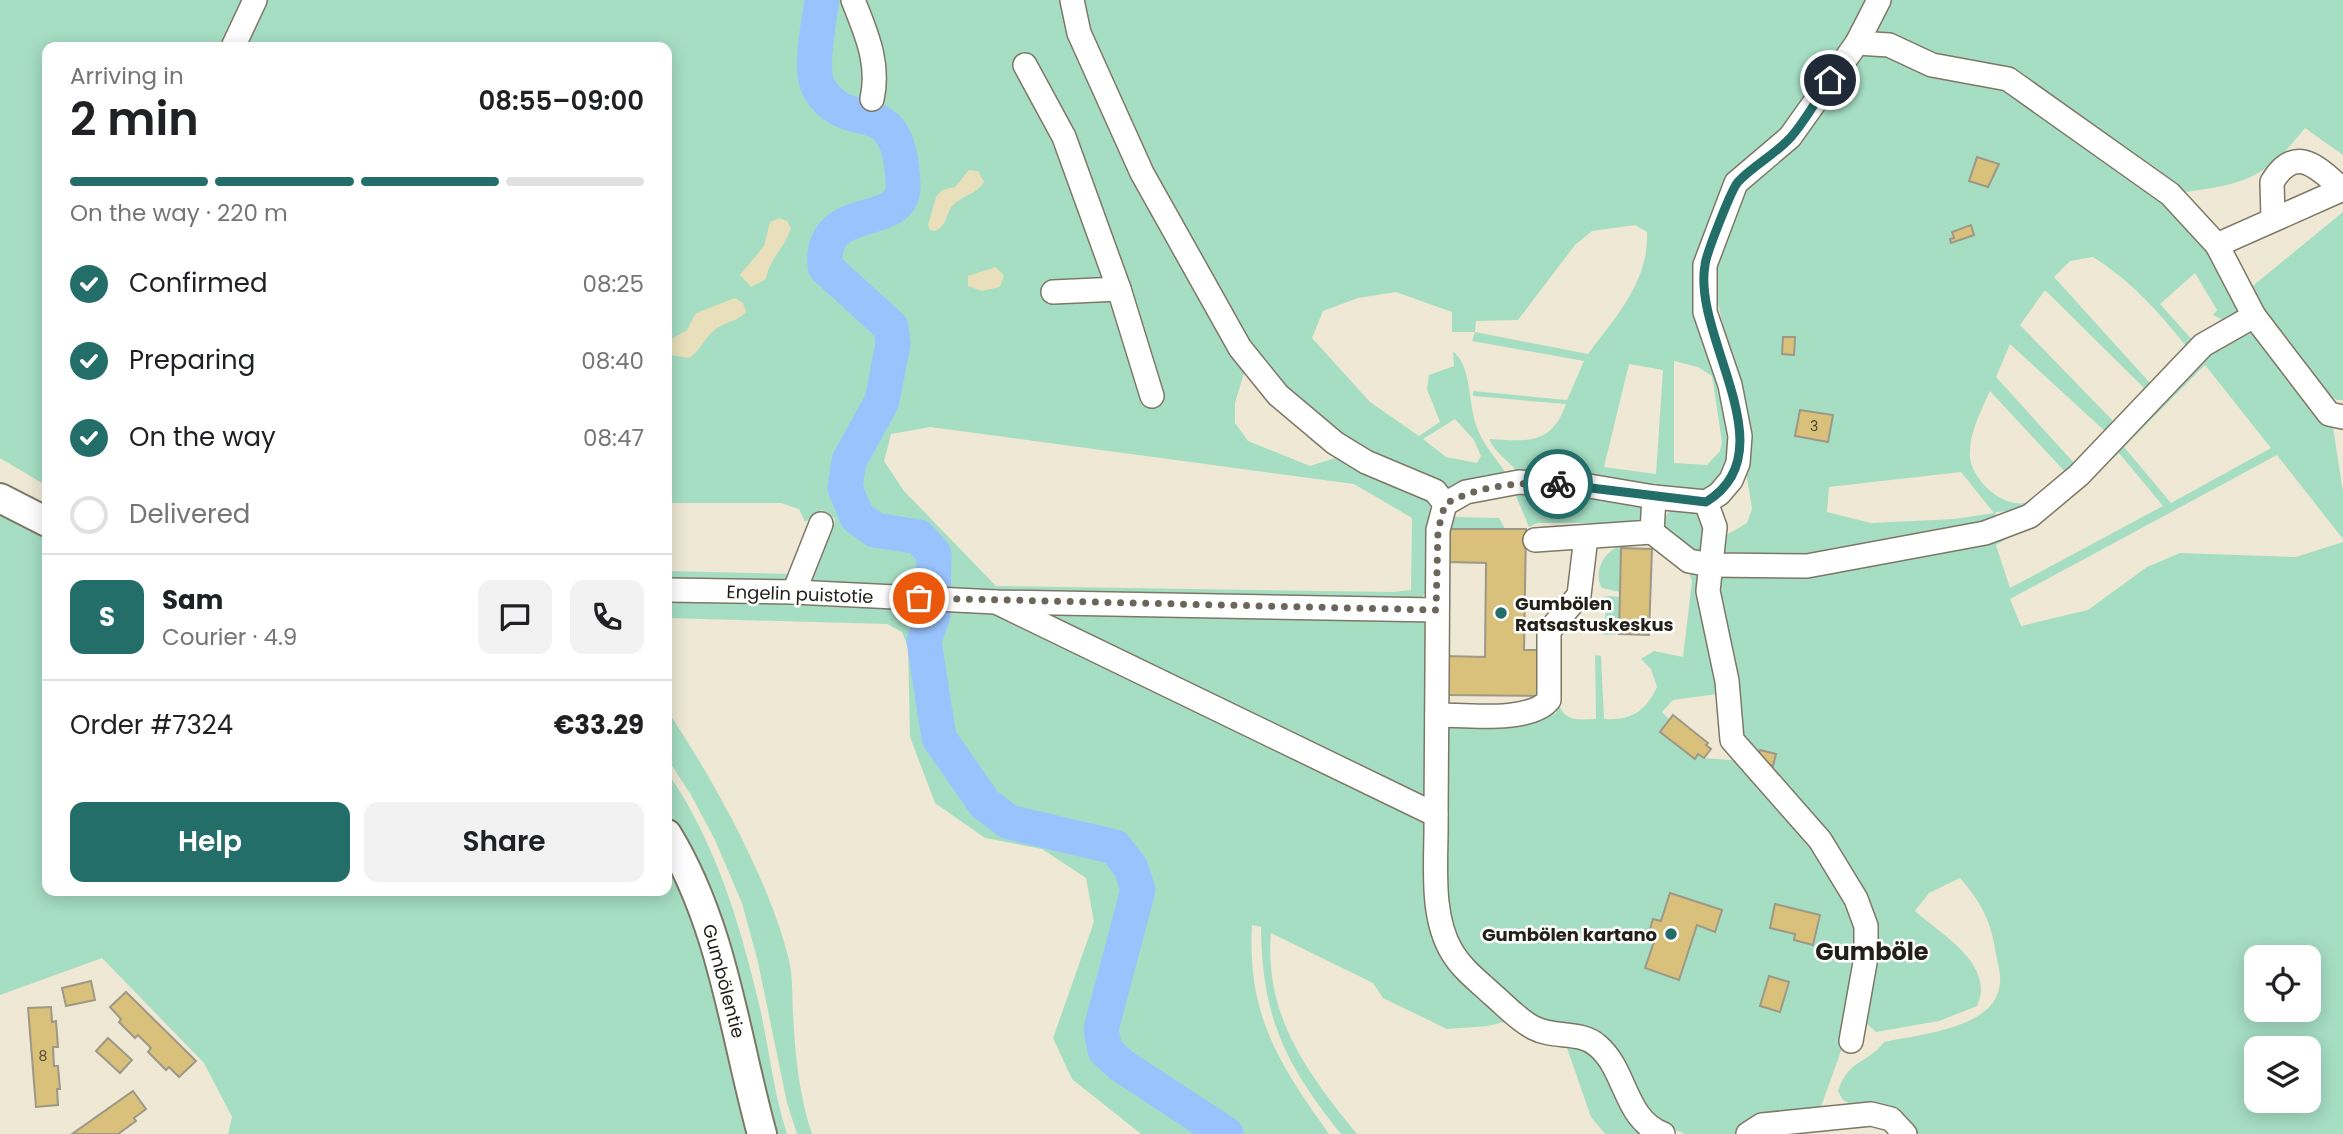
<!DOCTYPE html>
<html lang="en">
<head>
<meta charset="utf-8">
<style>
	:root { --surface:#fff; --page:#f2f2f2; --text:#202124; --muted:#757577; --line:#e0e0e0; --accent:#236e69 }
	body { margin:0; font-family:Poppins,sans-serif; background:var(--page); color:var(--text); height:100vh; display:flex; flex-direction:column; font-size:26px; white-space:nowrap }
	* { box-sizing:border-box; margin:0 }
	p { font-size:23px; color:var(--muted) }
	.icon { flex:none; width:38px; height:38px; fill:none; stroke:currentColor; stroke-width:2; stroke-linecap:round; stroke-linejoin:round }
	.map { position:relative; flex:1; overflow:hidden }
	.panel { position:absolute; left:42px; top:42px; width:630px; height:854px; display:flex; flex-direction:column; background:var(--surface); border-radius:14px; box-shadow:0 4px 18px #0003 }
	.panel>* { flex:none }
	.fabs { position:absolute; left:2244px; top:945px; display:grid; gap:14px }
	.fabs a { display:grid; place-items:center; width:77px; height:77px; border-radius:14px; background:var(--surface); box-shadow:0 4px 18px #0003; font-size:35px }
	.pin { position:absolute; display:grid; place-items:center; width:60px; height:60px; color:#fff; margin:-30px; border:4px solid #fff; border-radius:50%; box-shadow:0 2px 7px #0007 }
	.courier { position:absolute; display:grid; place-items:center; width:70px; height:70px; margin:-35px; border:5px solid #236e69; border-radius:50%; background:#fff; color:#222; box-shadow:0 2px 9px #0007 }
	.headline em { font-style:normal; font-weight:600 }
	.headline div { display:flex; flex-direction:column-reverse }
	.headline { display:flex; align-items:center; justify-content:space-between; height:119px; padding:0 28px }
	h1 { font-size:46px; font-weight:600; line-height:52px }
	.bar { display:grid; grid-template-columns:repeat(4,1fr); gap:10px 7px; align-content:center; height:84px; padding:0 28px }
	.bar i { height:9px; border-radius:5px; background:var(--line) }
	.bar .selected { background:var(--accent) }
	.bar p { grid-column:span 4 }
	.line { display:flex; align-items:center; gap:18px; padding:0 28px; border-top:2px solid var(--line) }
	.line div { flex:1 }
	.round { display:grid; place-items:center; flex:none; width:74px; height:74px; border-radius:14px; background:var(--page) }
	ol { padding:0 28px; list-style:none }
	li { display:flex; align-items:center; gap:21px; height:77px }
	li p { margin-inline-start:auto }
	li .icon { padding:7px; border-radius:50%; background:var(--accent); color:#fff; stroke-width:4 }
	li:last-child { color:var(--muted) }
	li i { width:38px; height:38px; border:4px solid var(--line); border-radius:50% }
	.primary-button { display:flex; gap:14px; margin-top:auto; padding:14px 28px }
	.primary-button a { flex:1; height:80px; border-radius:14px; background:var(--accent); color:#fff; font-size:28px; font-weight:600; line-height:80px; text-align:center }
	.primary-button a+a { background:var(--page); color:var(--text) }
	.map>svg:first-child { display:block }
	.green { fill:#a6dec4; fill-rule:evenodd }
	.sand { fill:#e9dfba }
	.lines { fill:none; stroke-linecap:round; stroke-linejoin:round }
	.river { stroke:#99c3fc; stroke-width:35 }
	.building { fill:#d9c17c; stroke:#9e9886; stroke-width:2 }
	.minor-casing { stroke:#7d7766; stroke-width:26 }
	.major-casing { stroke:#7d7766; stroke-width:32 }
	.minor { stroke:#fff; stroke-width:23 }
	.major { stroke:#fff; stroke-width:28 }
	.done { stroke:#6a665b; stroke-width:7; stroke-dasharray:0 12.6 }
	.route { stroke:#236e69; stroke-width:9 }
	.poi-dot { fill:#236e69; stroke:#fff; stroke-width:2.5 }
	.labels { text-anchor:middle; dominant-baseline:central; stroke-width:5; stroke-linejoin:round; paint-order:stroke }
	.number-label { font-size:14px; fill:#504832 }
	.street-label { font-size:18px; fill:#222019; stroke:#fff }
	.poi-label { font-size:18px; font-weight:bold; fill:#222019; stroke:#fff; text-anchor:start }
	.district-label { font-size:24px; font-weight:bold; fill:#222019; stroke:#fff }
</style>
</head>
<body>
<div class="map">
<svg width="2343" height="1134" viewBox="0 0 2343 1134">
	<rect width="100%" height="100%" fill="#efe8d5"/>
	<g class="green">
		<path d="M0 0H1870L1820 86 1766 150 1721 191 1700 264 1730 401 1733 469 1709 493 1520 476C1511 461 1496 455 1489 439 1527 441 1551 446 1566 404L1473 396V391L1567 400 1584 361 1472 341 1475 332H1452V312L1396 292 1358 298 1323 311 1312 338 1370 402 1419 436 1440 422 1427 389 1429 375 1454 366 1453 351C1472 367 1468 402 1476 425 1483 446 1498 459 1508 477 1488 483 1466 489 1445 489 1407 489 1282 395 1245 370L1235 403V423L1248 441 1310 466 1335 458 1353 469 1424 493 1434 516 1430 587 1421 598 1408 604 804 587 808 565 833 529 835 519 822 510 805 522 799 509 781 503H667V47H47V485L42 483 0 458ZM1635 225 1647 232C1649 282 1616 316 1588 354L1475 332 1476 321 1518 320 1575 245 1592 231ZM1674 361 1698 367 1712 376 1722 442 1720 451 1707 465 1674 463ZM1629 364 1663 370 1656 474 1604 467ZM1455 419 1474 440 1481 456 1477 463 1446 457 1423 439ZM930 427 1354 484 1412 518 1411 590 1393 592 996 586 904 491 884 461 891 434Z"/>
		<path d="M1886 0H2343V155L2305 128C2263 181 2244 184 2179 193L2025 78 1936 59 1878 36 1873 31Z"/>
		<path d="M1876 50 1943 72 1996 80 2015 88 2101 148 2164 198 2210 251 2244 310 2225 321 2213 315 2217 310 2195 273 2160 304 2195 343V351C2160 388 2071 492 2028 507 2018 511 2006 511 1996 512L1994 523 1988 528 1862 554 1805 562 1733 563 1721 551 1723 537 1747 523 1752 509 1745 465 1746 427 1717 299V251L1727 215 1737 192 1807 125 1852 62 1863 54ZM2093 257C2131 281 2158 311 2186 346L2150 383 2054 277 2070 261ZM2045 290 2144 388 2115 423 2020 325ZM2010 344 2107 433 2075 464 1996 377ZM1990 391 2066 473C2056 482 2045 494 2033 500 2008 514 1973 482 1970 458 1968 435 1981 411 1990 391ZM1961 472 1994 513 1954 519 1871 523 1827 512 1829 487Z"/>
		<polygon points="2343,212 2343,400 2337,400 2317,389 2249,289"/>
		<path d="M2247 329 2259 333 2333 427 2343 492V539L2277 455 2010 599 2021 626 2088 610 2147 567 2180 553 2296 557 2343 542V1134H1915L1851 1105 1842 1099 1838 1091C1849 1058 1868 1064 1884 1042 1919 1034 1998 1029 2000 982 2001 974 1998 964 1996 955 1992 923 1982 903 1960 878L1929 893 1915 911C1942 935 1996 965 1977 1006L1939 1021 1876 1032 1867 1024 1862 1010 1845 1040 1819 1112 1755 1122 1734 1134H1685L1657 1122 1640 1129V1134H1605L1591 1117 1566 1045 1512 1020 1488 1026 1447 1029 1383 998 1373 983 1271 933C1264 1015 1307 1073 1357 1134H1341C1285 1064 1262 1018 1261 927L1252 925C1247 1015 1279 1064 1329 1134H1141L1072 1079 1053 1038 1094 922 1086 878 1042 849 985 838 935 803 910 737 908 647 902 632 887 624 667 618V598L1419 617 1428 622 1447 727 1509 726 1556 713 1559 705C1566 723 1580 719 1596 719L1595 655 1601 656 1604 719C1631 721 1646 711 1657 687L1651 669 1641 659 1654 651 1683 657 1692 581 1689 573 1678 566 1701 571 1725 693 1673 700 1662 712 1669 719 1660 732 1694 758 1698 754 1704 758 1743 761 1717 571 1995 534 2199 356ZM2205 365 2271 448 2171 503 2124 447ZM2119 453 2163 506 2010 588 1996 545 2050 514ZM2256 957H2308V1010H2256ZM2256 1048H2308V1101H2256Z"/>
		<polygon points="1519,488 1641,503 1642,518 1628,523 1538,523 1529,527 1516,496"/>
		<polygon points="0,509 47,534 47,891 667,891 667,856 697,919 752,1134 228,1134 232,1117 204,1063 102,958 0,995"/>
		<polygon points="1679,509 1693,509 1703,516 1709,557 1673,544 1661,522 1669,512"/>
		<polygon points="1454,517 1499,518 1505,529 1448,529 1448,521"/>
		<path d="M1618 547 1621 548 1620 592 1602 588C1593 573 1603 553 1618 547Z"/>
		<polygon points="667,571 791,574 791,582 667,585"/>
		<polygon points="1609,596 1620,597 1619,634 1605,635 1591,630 1587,623 1591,619 1605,619 1606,607 1601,606 1603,597"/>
		<path d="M667 710C713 779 769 879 789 960 793 976 792 996 793 1013 795 1054 799 1095 812 1134H797L787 1103 758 962 742 903 715 840 691 795 667 758Z"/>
		<path d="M667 772C715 840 740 924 759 1004 769 1047 773 1091 787 1134H774L676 826 667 811Z"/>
	</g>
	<g class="sand">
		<path d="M969 170 978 171 984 182C977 194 963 195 953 205 945 215 948 225 935 231L930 230 928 225 936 197 942 190 955 187Z"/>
		<path d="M779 218 787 221 791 228C785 248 769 259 766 279L751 287 740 275 764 246 770 222Z"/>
		<polygon points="996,267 1004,276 1000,287 982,291 968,286 968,276"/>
		<path d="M735 298 743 303 746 312C737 322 726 321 716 329 704 337 701 351 689 358L670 355 667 347 670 340 687 330 696 313Z"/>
	</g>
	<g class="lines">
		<path class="river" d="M822 0C819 22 808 72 820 90 850 138 900 88 903 185 905 232 819 199 825 267L891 327 893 344 882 401 849 461 845 488 857 517 875 530 919 537 934 554 933 615 924 641 939 738 985 804 1009 822 1115 847 1131 868 1138 890 1101 1029 1105 1050 1121 1065 1226 1134"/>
	</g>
	<g class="building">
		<polygon points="1977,157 1999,164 1988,187 1969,181"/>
		<polygon points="1971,225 1974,235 1951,243 1950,239 1954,238 1952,232"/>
		<polygon points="1783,337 1795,337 1794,355 1782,354"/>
		<polygon points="1800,410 1833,415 1828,442 1795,436"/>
		<polygon points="1448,529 1526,529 1524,650 1540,650 1539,696 1445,695 1445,656 1485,657 1486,563 1448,562"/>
		<polygon points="1621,548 1652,549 1649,635 1619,634"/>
		<polygon points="1673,715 1708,743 1706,745 1711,749 1704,758 1698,754 1695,759 1660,732"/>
		<polygon points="1760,750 1776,754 1773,766 1757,761"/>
		<polygon points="1670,893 1722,910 1715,932 1697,925 1679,980 1645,968 1655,939 1648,936 1653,919 1661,921"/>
		<polygon points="1775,904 1820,915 1813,945 1794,940 1795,934 1770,928"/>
		<polygon points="1769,976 1789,982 1780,1012 1760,1006"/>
		<polygon points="91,981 95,1000 66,1006 62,988"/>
		<polygon points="126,992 196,1061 179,1077 169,1067 166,1070 148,1052 151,1048 138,1035 135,1038 119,1022 121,1019 110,1007"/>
		<polygon points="51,1007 52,1022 56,1021 58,1047 53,1047 54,1066 58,1066 60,1089 57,1089 58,1105 36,1107 28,1008"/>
		<polygon points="108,1038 132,1060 120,1073 96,1051"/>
		<polygon points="133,1091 146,1109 134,1118 136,1121 118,1134 72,1134"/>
	</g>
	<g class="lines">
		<g class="minor-casing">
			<g id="minor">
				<path d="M853 0C866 33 880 63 872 99"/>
				<polyline points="1072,0 1079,33 1142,173 1240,348 1278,395 1335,443 1366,462 1435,491 1445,504"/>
				<polyline points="1857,43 1889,45 1932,65 2008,79 2170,194 2217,245 2254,316 2329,414 2343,417"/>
				<polyline points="233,47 255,0"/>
				<polyline points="1025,65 1064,137 1119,289 1152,396"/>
				<path d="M2273 219 2272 182C2296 143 2318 168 2342 189"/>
				<polyline points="2217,245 2343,189"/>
				<polyline points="1053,292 1119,289"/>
				<polyline points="1654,497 1652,532 1689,561 1711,565 1807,566 1985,533 2030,516 2079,475 2203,345 2254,316"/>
				<polyline points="1706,502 1715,527 1708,591 1727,681 1732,740 1820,840 1856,899 1866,926 1866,957 1851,1041"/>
				<polyline points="1535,540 1652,532"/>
				<polyline points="667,590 794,592 996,602 1436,610"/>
				<polyline points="794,592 821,524"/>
				<polyline points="996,602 1436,815 1438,530 1445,504 1466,492 1519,482 1589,486 1654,497 1706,502 1719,494 1731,480 1738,463 1740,436 1730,385 1705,312 1705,265 1736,183 1790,137 1857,43 1879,0"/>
				<path d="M1437 715C1466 715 1530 723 1549 700V631L1579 595 1586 537"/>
				<path d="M1436 815C1437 858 1429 914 1452 952 1462 969 1478 981 1492 994 1505 1005 1518 1020 1534 1028 1555 1039 1580 1030 1598 1046 1627 1071 1624 1119 1663 1134"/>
				<polyline points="1748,1134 1762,1125 1871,1114 1891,1119 1905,1134"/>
			</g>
		</g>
		<g class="major-casing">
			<g id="major">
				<polyline points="0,498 47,522"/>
				<path d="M667 834C723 926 734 1032 762 1134"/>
			</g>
		</g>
		<use href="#minor" class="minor"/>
		<use href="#major" class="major"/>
	</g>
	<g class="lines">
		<path class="done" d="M919 598 1436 610 1438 530 1445 504C1481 485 1518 482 1558 484"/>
		<path class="route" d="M1558 484 1706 502C1789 452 1692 337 1705 265 1706 254 1732 188 1738 182 1754 165 1776 154 1791 137 1806 120 1817 99 1830 80"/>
	</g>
	<g class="poi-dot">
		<circle cx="1501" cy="613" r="7"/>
		<circle cx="1671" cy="934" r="7"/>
	</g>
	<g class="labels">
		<g class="number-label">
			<text x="1814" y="426">3</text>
			<text x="43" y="1056">8</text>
		</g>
		<g class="street-label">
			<text transform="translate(800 594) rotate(2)">Engelin puistotie</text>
			<text transform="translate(724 981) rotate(75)">Gumbölentie</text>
		</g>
		<g class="poi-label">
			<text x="1515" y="603">Gumbölen<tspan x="1515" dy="21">Ratsastuskeskus</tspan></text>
			<text x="1657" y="934" text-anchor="end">Gumbölen kartano</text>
		</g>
		<g class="district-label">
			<text x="1872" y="951">Gumböle</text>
		</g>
	</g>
</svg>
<div class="fabs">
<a><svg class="icon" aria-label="locate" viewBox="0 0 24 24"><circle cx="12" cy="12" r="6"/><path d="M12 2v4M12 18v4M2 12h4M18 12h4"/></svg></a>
<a><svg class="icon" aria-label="layers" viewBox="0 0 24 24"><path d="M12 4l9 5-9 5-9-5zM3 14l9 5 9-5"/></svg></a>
</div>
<div class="pin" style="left:919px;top:598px;background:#ea580c"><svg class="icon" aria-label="bag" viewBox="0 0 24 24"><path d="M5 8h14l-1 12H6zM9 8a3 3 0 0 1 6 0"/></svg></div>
<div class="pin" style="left:1830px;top:80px;background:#1f2937"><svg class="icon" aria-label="home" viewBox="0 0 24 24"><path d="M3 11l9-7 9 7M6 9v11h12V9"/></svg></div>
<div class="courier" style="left:1558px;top:484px"><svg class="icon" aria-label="bike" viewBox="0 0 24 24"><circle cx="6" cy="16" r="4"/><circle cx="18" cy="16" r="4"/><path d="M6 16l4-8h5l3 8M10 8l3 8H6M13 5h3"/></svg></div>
<section class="panel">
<div class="headline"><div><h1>2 min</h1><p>Arriving in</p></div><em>08:55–09:00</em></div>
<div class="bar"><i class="selected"></i><i class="selected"></i><i class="selected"></i><i></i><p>On the way · 220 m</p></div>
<ol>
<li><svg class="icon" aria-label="check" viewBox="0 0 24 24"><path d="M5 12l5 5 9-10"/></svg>Confirmed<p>08:25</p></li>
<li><svg class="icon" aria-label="check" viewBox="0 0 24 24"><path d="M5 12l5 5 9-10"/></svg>Preparing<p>08:40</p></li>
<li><svg class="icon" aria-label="check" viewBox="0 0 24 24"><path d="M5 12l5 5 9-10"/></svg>On the way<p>08:47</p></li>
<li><i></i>Delivered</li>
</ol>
<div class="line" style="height:126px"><b class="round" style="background:var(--accent);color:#fff">S</b><div><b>Sam</b><p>Courier · 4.9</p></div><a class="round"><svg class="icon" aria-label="chat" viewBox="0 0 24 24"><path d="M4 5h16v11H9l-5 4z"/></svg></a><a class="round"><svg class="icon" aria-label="phone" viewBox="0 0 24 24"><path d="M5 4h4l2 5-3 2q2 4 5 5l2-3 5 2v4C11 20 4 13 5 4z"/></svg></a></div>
<div class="line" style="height:91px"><div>Order #7324</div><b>€33.29</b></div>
<div class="primary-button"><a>Help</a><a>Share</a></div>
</section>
</div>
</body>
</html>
